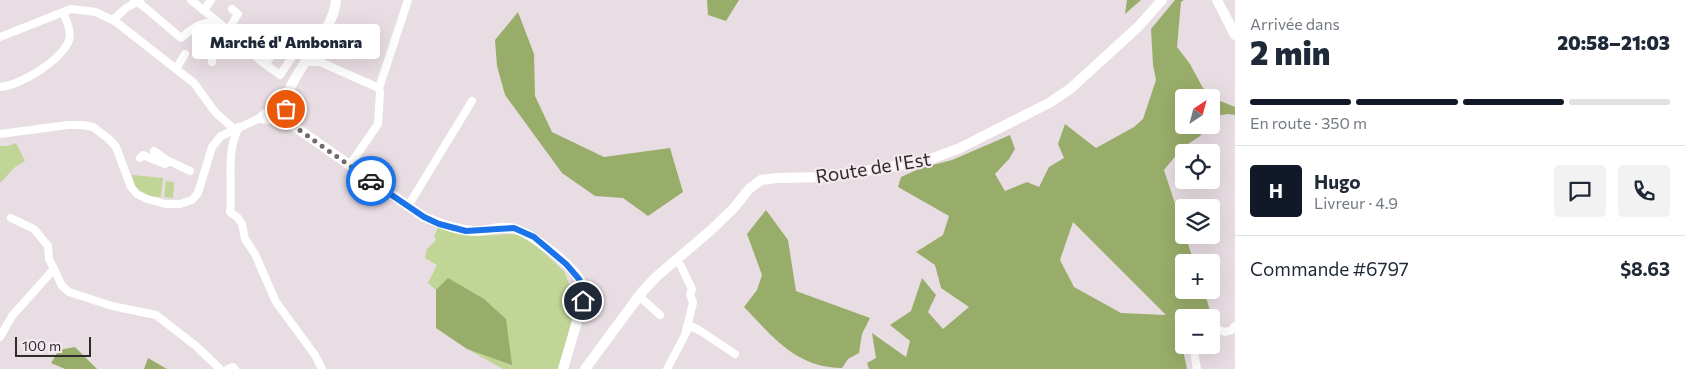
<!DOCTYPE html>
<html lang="fr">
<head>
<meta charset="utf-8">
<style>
	:root { --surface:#fff; --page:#f2f2f3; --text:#1f2937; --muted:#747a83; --line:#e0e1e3; --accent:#111827 }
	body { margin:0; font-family:Commissioner,sans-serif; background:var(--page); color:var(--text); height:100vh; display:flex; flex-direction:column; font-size:19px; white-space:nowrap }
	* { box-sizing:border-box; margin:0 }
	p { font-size:16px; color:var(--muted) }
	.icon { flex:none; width:28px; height:28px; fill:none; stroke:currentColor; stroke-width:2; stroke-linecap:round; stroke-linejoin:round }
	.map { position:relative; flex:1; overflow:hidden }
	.side { display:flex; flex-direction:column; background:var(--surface); width:450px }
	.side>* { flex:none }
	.needle { width:32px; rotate:36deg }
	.controls { position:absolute; left:1175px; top:89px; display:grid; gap:10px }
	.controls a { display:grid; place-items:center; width:45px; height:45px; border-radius:5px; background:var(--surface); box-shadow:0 5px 20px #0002; font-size:25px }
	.scale { position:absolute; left:15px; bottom:12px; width:76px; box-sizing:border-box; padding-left:5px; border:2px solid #2f2b2d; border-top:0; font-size:14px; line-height:18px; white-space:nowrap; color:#2f2b2d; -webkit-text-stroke:4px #f5eaf0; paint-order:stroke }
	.pin { position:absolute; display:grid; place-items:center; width:42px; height:42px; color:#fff; margin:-21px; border:2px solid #fff; border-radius:50%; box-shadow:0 1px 5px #0007 }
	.courier { position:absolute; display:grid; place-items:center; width:50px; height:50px; margin:-25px; border:4px solid #1a73e8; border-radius:50%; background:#fff; color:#222; box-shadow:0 1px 6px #0007 }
	.bubble { position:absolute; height:35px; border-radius:5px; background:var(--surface); box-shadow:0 5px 20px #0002; font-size:16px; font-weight:800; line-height:35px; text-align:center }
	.headline em { font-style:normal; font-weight:800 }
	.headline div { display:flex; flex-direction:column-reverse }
	.headline { display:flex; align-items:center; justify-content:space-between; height:85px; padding:0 15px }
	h1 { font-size:32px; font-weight:800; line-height:38px }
	.bar { display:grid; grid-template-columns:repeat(4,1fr); gap:8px 5px; align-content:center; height:60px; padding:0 15px }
	.bar i { height:6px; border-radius:4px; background:var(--line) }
	.bar .current { background:var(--accent) }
	.bar p { grid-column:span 4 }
	.line { display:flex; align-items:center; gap:12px; padding:0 15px; border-top:1px solid var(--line) }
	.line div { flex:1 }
	.round { display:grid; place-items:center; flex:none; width:52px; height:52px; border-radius:5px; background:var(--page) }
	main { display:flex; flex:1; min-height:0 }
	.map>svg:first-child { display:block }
	.green { fill:#c1d596 }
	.forest { fill:#99ad6a; fill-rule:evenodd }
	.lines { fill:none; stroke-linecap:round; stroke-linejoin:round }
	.minor { stroke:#fff; stroke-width:8 }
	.major { stroke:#fff; stroke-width:10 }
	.done { stroke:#70696d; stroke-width:5; stroke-dasharray:0 9 }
	.route { stroke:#1a73e8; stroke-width:6 }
	.labels { text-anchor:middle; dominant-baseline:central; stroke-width:4; stroke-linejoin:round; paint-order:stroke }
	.street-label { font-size:19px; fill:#2f2b2d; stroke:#f5eaf0 }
</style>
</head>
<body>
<main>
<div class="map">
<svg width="1235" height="369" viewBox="0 0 1235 369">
	<rect width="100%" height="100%" fill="#e8dde3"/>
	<g class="green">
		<polygon points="16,143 25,161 15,167 0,183 0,146 8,146"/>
		<path d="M132 175 163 178 161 197C140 195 137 197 132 175Z"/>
		<polygon points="166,181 174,182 173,198 164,197"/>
		<path d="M440 224C472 239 488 236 522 233L564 271 576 302 560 369H503L476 354 436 328V290L428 283 437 265 425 258 427 249 436 240 434 236Z"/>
	</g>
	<g class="forest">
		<polygon points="707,0 739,0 726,21 708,15"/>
		<polygon points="1127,0 1141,0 1125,14"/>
		<path d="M1175 0H1184L1181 2 1177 47 1190 64 1203 88 1218 100 1235 107V115L1228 114 1215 116 1211 121V98H1184V125H1208L1200 136 1182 148 1164 170 1184 231V235H1185L1194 262H1184V290H1204L1210 311 1184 318V319L1177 321 1187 369H869L867 363 876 358 872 333 906 357 910 341 890 325 911 311 922 278 936 295 928 312 943 329 969 307 941 288 935 265 916 252 943 235 949 216 898 187 901 177 921 168 952 160 1010 135 1015 149 1009 159 995 174 1005 191 1027 182 1039 187 1049 167 1064 158 1058 144 1065 124 1096 148 1134 127 1143 119 1156 80 1153 65 1151 29ZM1073 222 1165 314V315L1121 313 1074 287 1060 260Z"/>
		<polygon points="518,12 534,54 535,96 552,132 604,157 670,148 683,192 648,216 623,198 595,196 562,173 505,95 497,66 495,40"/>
		<path d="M766 210 788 240 796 291 870 318 862 334 859 353 848 359 842 368C796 367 774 338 744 307L757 290 762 275 747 234Z"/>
		<polygon points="448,278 484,299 506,319 512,365 467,349 436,328 436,290"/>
		<polygon points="75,347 97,369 65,369 51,363 59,350"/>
		<polygon points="148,358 167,369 144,369"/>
	</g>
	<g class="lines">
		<g class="minor">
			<path d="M134 0 142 5 181 38C194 27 200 22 218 22L212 46V62"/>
			<polyline points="191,0 245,44 258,59 280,75 301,44 315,47"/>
			<polyline points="204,10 211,0"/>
			<polyline points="113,20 126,8 140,0"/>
			<polyline points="228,30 238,14 232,9"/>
			<polyline points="0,37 71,9 96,12 116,22 194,83 215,112 234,129"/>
			<polyline points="306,62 320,62 379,88"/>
			<polyline points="266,64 285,34 301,44"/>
			<polyline points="176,69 185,54"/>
			<path d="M0 87C21 85 58 62 68 43 73 34 67 21 63 13"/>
			<polyline points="258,119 273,120 291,124"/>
			<path d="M239 127C225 153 233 184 230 212L238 218 242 224 245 239 255 254 276 302 315 355 322 369"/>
			<polyline points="0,134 68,125 83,125 93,127 109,139 116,147 131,187 137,194 147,199 165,204 180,204 192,200 198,193 212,147 221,136 258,119 289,92"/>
			<polyline points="154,151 168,161"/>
			<polyline points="140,158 143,155 165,164 169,161 190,171"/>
			<polyline points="349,166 378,124 380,92 379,88 408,0"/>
			<polyline points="408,206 472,101"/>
			<polyline points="11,218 34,229 48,246 49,259 54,269 62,286 69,292 112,306 156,315 196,346 220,369"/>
			<polyline points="639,296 660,315"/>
			<polyline points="1211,327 1225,332 1232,330 1235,326"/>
			<polyline points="687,331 690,326 699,330 735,354"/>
			<polyline points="0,337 12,316 54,269"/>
			<polyline points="1193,345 1197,369"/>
			<polyline points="228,369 233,367 235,369"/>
			<polyline points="667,369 685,335 693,303 690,294 692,289 681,266 676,260"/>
		</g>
		<g class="major">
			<path d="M336 0C334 36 282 79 286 109 287 115 289 120 291 124L424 217C441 224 459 231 477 231 489 231 502 225 515 229 532 233 581 271 584 289 584 292 583 297 583 301L563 369"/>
			<polyline points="1217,0 1235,35"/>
			<polyline points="585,369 642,292 656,277 710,231 733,209 749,189 761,180 777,178 828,177 925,161 960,148 1049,103 1070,89 1138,27 1162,0"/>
		</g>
	</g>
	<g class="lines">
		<polyline class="done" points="286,109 291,124 371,181"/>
		<polyline class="route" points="371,181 424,217 439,224 466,231 514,228 534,237 566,264 579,279 584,289 583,301"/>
	</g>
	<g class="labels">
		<g class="street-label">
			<text transform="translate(873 167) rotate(-9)">Route de l'Est</text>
		</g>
	</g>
</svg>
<div class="controls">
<a><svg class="needle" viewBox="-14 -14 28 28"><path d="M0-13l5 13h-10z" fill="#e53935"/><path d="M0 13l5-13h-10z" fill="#747a83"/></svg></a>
<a><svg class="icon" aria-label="locate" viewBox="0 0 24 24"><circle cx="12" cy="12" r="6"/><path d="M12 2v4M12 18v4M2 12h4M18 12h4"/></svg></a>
<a><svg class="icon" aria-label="layers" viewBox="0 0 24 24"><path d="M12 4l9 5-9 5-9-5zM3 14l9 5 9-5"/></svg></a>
<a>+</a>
<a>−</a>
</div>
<div class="scale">100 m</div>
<div class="pin" style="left:286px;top:109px;background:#ea580c"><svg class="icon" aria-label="bag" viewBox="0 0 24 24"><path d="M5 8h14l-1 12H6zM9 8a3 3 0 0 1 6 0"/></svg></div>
<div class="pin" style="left:583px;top:301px;background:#1f2937"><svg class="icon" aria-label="home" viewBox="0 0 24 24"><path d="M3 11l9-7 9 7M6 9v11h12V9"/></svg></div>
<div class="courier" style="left:371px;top:181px"><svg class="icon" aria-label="car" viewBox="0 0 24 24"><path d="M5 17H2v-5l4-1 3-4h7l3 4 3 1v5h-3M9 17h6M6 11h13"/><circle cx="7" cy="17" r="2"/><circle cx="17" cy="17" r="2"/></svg></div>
<div class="bubble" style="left:192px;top:24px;width:188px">Marché d' Ambonara</div>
</div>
<section class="side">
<div class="headline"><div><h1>2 min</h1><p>Arrivée dans</p></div><em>20:58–21:03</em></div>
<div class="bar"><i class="current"></i><i class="current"></i><i class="current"></i><i></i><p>En route · 350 m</p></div>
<div class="line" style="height:90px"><b class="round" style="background:var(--accent);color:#fff">H</b><div><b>Hugo</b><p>Livreur · 4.9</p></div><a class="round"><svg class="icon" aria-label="chat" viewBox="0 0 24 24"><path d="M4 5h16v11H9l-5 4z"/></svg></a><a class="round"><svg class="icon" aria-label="phone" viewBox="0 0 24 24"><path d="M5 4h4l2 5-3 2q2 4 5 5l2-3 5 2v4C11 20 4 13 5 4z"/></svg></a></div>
<div class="line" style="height:65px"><div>Commande #6797</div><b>$8.63</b></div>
</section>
</main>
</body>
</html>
